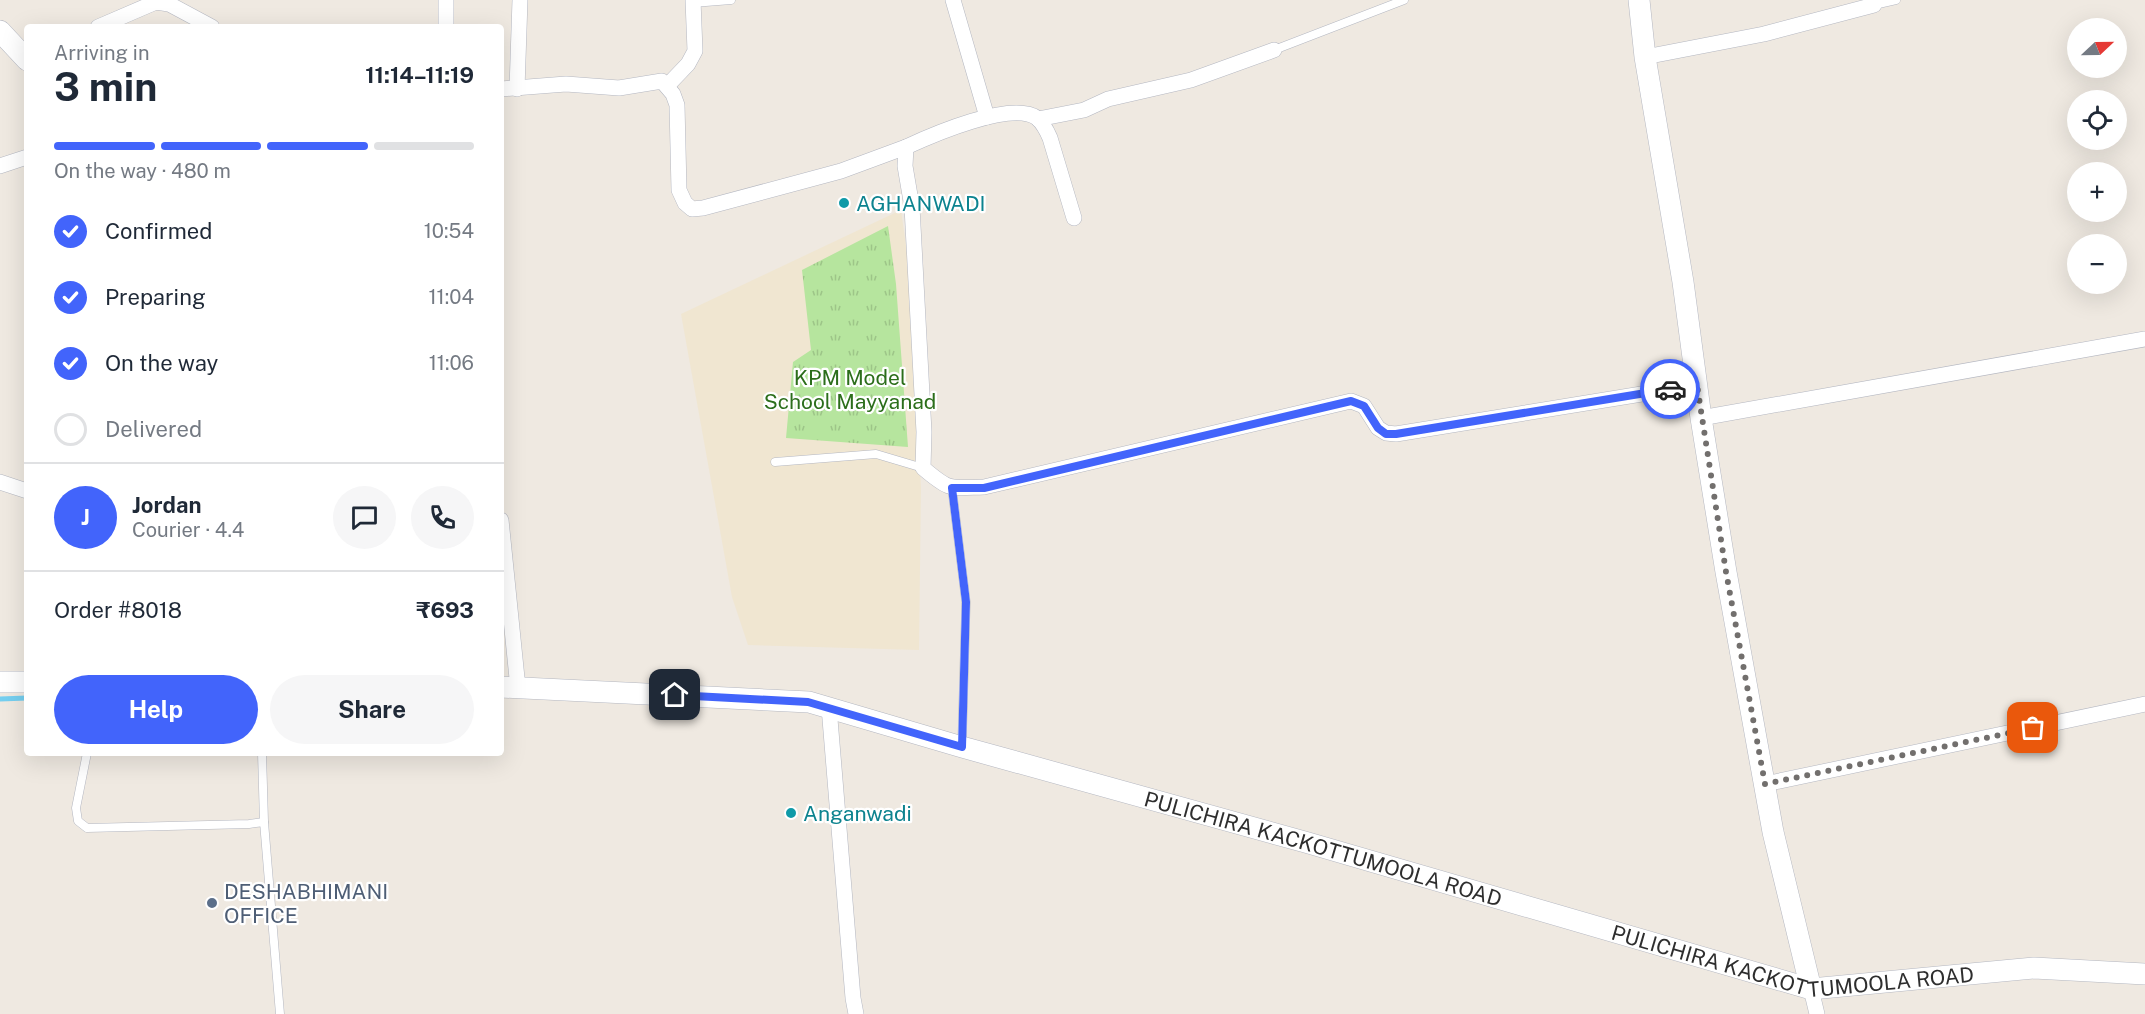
<!DOCTYPE html>
<html lang="en">
<head>
<meta charset="utf-8">
<style>
	:root { --surface:#fff; --page:#f6f6f7; --text:#1f2937; --muted:#747a83; --line:#e0e1e3; --accent:#4264fb }
	body { margin:0; font-family:"Public Sans",sans-serif; background:var(--page); color:var(--text); height:100vh; display:flex; flex-direction:column; font-size:22px; white-space:nowrap }
	* { box-sizing:border-box; margin:0 }
	p { font-size:20px; color:var(--muted) }
	.icon { flex:none; width:33px; height:33px; fill:none; stroke:currentColor; stroke-width:2; stroke-linecap:round; stroke-linejoin:round }
	.map { position:relative; flex:1; overflow:hidden }
	.drawer { position:absolute; left:24px; top:24px; width:480px; height:732px; display:flex; flex-direction:column; background:var(--surface); border-radius:6px; box-shadow:0 6px 24px #0002 }
	.drawer>* { flex:none }
	.needle { width:39px; rotate:68deg }
	.controls { position:absolute; left:2067px; top:18px; display:grid; gap:12px }
	.controls a { display:grid; place-items:center; width:60px; height:60px; border-radius:50%; background:var(--surface); box-shadow:0 6px 24px #0002; font-size:30px }
	.pin { position:absolute; display:grid; place-items:center; width:51px; height:51px; color:#fff; margin:-26px; border-radius:12px; box-shadow:0 3px 9px #0006 }
	.courier { position:absolute; display:grid; place-items:center; width:60px; height:60px; margin:-30px; border:4px solid #4264fb; border-radius:50%; background:#fff; color:#222; box-shadow:0 2px 8px #0007 }
	.head em { font-style:normal; font-weight:700 }
	.head div { display:flex; flex-direction:column-reverse }
	.head { display:flex; align-items:center; justify-content:space-between; height:102px; padding:0 30px }
	h1 { font-size:39px; font-weight:700; line-height:45px }
	.bar { display:grid; grid-template-columns:repeat(4,1fr); gap:9px 6px; align-content:center; height:72px; padding:0 30px }
	.bar i { height:8px; border-radius:4px; background:var(--line) }
	.bar .current { background:var(--accent) }
	.bar p { grid-column:span 4 }
	.line { display:flex; align-items:center; gap:15px; padding:0 30px; border-top:2px solid var(--line) }
	.line div { flex:1 }
	.round { display:grid; place-items:center; flex:none; width:63px; height:63px; border-radius:32px; background:var(--page) }
	ol { padding:0 30px; list-style:none }
	li { display:flex; align-items:center; gap:18px; height:66px }
	li p { margin-inline-start:auto }
	li .icon { padding:6px; border-radius:50%; background:var(--accent); color:#fff; stroke-width:4 }
	li:last-child { color:var(--muted) }
	li i { width:33px; height:33px; border:3px solid var(--line); border-radius:50% }
	.action { display:flex; gap:12px; margin-top:auto; padding:12px 30px }
	.action a { flex:1; height:69px; border-radius:36px; background:var(--accent); color:#fff; font-size:24px; font-weight:700; line-height:69px; text-align:center }
	.action a+a { background:var(--page); color:var(--text) }
	.map>svg:first-child { display:block }
	.education { fill:#f0e6d1 }
	.grass { fill:url(#grass-tufts) }
	.lines { fill:none; stroke-linecap:round; stroke-linejoin:round }
	.stream { stroke:#75cff0; stroke-width:5 }
	.lane-casing { stroke:#b4b7c1; stroke-width:9 }
	.street-casing { stroke:#b4b7c1; stroke-width:16 }
	.secondary-casing { stroke:#b4b7c1; stroke-width:22 }
	.lane { stroke:#fff; stroke-width:8 }
	.street { stroke:#fff; stroke-width:15 }
	.secondary { stroke:#fff; stroke-width:21 }
	.done { stroke:#726f6d; stroke-width:6; stroke-dasharray:0 10.8 }
	.route { stroke:#4264fb; stroke-width:8 }
	.culture-dot { fill:#0f9aa8; stroke:#fff; stroke-width:2 }
	.service-dot { fill:#5c6f8a; stroke:#fff; stroke-width:2 }
	.labels { text-anchor:middle; dominant-baseline:central; stroke-width:4.5; stroke-linejoin:round; paint-order:stroke }
	.culture-label { font-size:21px; fill:#0d838f; stroke:#fff; text-anchor:start }
	.park-label { font-size:21px; fill:#2c6e1b; stroke:#fff }
	.street-label { font-size:21px; fill:#2e2e2e; stroke:#fff }
	.service-label { font-size:21px; fill:#4e5e75; stroke:#fff; text-anchor:start }
</style>
</head>
<body>
<div class="map">
<svg width="2145" height="1014" viewBox="0 0 2145 1014">
	<defs>
		<pattern id="grass-tufts" width="24" height="20" patternUnits="userSpaceOnUse" patternTransform="scale(1.5)"><rect width="24" height="20" fill="#b6e59e"/><path d="M3 7l-1-3M5 7V3M7 7l1-3M15 17l-1-3M17 17v-4M19 17l1-3" fill="none" stroke="#9dc588"/></pattern>
	</defs>
	<rect width="100%" height="100%" fill="#efe9e1"/>
	<polygon class="education" points="901,210 907,253 921,487 919,650 748,645 732,597 681,314"/>
	<polygon class="grass" points="888,226 896,284 908,447 786,438 793,362 811,350 802,270"/>
	<g class="lines">
		<polyline class="stream" points="0,699 27,698"/>
		<g class="lane-casing">
			<g id="lane">
				<polyline points="693,3 731,0"/>
				<polyline points="1874,5 1896,0"/>
				<polyline points="1274,50 1404,0"/>
				<polyline points="775,462 876,454 923,468"/>
				<polyline points="952,488 966,602 962,744"/>
				<polyline points="87,753 76,808 78,821 87,828 249,824 264,822 280,1014"/>
				<polyline points="262,753 264,822"/>
			</g>
		</g>
		<g class="street-casing">
			<g id="street">
				<polyline points="446,0 446,27"/>
				<polyline points="953,0 987,117"/>
				<polyline points="98,27 156,2 169,4 212,27"/>
				<polyline points="1645,57 1764,34 1874,5 1873,0"/>
				<polyline points="667,86 688,64 695,51 693,0"/>
				<path d="M501 89 566 84 619 88 662 81 673 94 677 105 679 190 685 203 692 209 703 208 841 171 906 147 905 166 912 207 924 432 923 468C950 491 949 488 984 487L1351 401 1364 406 1378 428 1386 433 1396 434 1697 385"/>
				<polyline points="517,89 520,0"/>
				<polyline points="1038,119 1084,110 1108,99 1191,80 1274,50"/>
				<path d="M906 147C932 135 1012 100 1037 118 1043 123 1047 131 1050 138L1074 218"/>
				<polyline points="0,166 27,157"/>
				<polyline points="1701,418 2145,339"/>
				<polyline points="0,482 27,491"/>
				<polyline points="501,520 518,688"/>
				<polyline points="829,707 853,998 856,1014"/>
				<polyline points="1765,784 2145,704"/>
				<polyline points="1811,989 1817,1014"/>
			</g>
		</g>
		<g class="secondary-casing">
			<g id="secondary">
				<polyline points="1639,0 1645,57 1683,282 1701,418 1726,572 1773,832 1811,989"/>
				<polyline points="0,31 27,60"/>
				<polyline points="0,682 27,682"/>
				<path id="s1" d="M501 687 809 702 962 747 1305 842 1811 989 2034 968 2145 974"/>
			</g>
		</g>
		<use href="#lane" class="lane"/>
		<use href="#street" class="street"/>
		<use href="#secondary" class="secondary"/>
	</g>
	<g class="lines">
		<polyline class="done" points="1670,389 1697,385 1726,572 1765,784 2033,728"/>
		<polyline class="route" points="675,695 808,702 962,747 966,602 952,488 984,488 1351,401 1364,406 1378,428 1386,434 1396,434 1670,389"/>
	</g>
	<g class="culture-dot">
		<circle cx="844" cy="203" r="6"/>
		<circle cx="791" cy="813" r="6"/>
	</g>
	<circle class="service-dot" cx="212" cy="903" r="6"/>
	<g class="labels">
		<g class="culture-label">
			<text x="856" y="203">AGHANWADI</text>
			<text x="803" y="813">Anganwadi</text>
		</g>
		<g class="park-label">
			<text x="850" y="377">KPM Model<tspan x="850" dy="24">School Mayyanad</tspan></text>
		</g>
		<g class="street-label">
			<text stroke="none"><textPath href="#s1" startOffset="843">PULICHIRA KACKOTTUMOOLA ROAD</textPath></text>
			<text stroke="none"><textPath href="#s1" startOffset="1329">PULICHIRA KACKOTTUMOOLA ROAD</textPath></text>
		</g>
		<g class="service-label">
			<text x="224" y="891">DESHABHIMANI<tspan x="224" dy="24">OFFICE</tspan></text>
		</g>
	</g>
</svg>
<div class="controls">
<a><svg class="needle" viewBox="-14 -14 28 28"><path d="M0-13l5 13h-10z" fill="#e53935"/><path d="M0 13l5-13h-10z" fill="#747a83"/></svg></a>
<a><svg class="icon" aria-label="locate" viewBox="0 0 24 24"><circle cx="12" cy="12" r="6"/><path d="M12 2v4M12 18v4M2 12h4M18 12h4"/></svg></a>
<a>+</a>
<a>−</a>
</div>
<div class="pin" style="left:2033px;top:728px;background:#ea580c"><svg class="icon" aria-label="bag" viewBox="0 0 24 24"><path d="M5 8h14l-1 12H6zM9 8a3 3 0 0 1 6 0"/></svg></div>
<div class="pin" style="left:675px;top:695px;background:#1f2937"><svg class="icon" aria-label="home" viewBox="0 0 24 24"><path d="M3 11l9-7 9 7M6 9v11h12V9"/></svg></div>
<div class="courier" style="left:1670px;top:389px"><svg class="icon" aria-label="car" viewBox="0 0 24 24"><path d="M5 17H2v-5l4-1 3-4h7l3 4 3 1v5h-3M9 17h6M6 11h13"/><circle cx="7" cy="17" r="2"/><circle cx="17" cy="17" r="2"/></svg></div>
<section class="drawer">
<div class="head"><div><h1>3 min</h1><p>Arriving in</p></div><em>11:14–11:19</em></div>
<div class="bar"><i class="current"></i><i class="current"></i><i class="current"></i><i></i><p>On the way · 480 m</p></div>
<ol>
<li><svg class="icon" aria-label="check" viewBox="0 0 24 24"><path d="M5 12l5 5 9-10"/></svg>Confirmed<p>10:54</p></li>
<li><svg class="icon" aria-label="check" viewBox="0 0 24 24"><path d="M5 12l5 5 9-10"/></svg>Preparing<p>11:04</p></li>
<li><svg class="icon" aria-label="check" viewBox="0 0 24 24"><path d="M5 12l5 5 9-10"/></svg>On the way<p>11:06</p></li>
<li><i></i>Delivered</li>
</ol>
<div class="line" style="height:108px"><b class="round" style="background:var(--accent);color:#fff">J</b><div><b>Jordan</b><p>Courier · 4.4</p></div><a class="round"><svg class="icon" aria-label="chat" viewBox="0 0 24 24"><path d="M4 5h16v11H9l-5 4z"/></svg></a><a class="round"><svg class="icon" aria-label="phone" viewBox="0 0 24 24"><path d="M5 4h4l2 5-3 2q2 4 5 5l2-3 5 2v4C11 20 4 13 5 4z"/></svg></a></div>
<div class="line" style="height:78px"><div>Order #8018</div><b>₹693</b></div>
<div class="action"><a>Help</a><a>Share</a></div>
</section>
</div>
</body>
</html>
